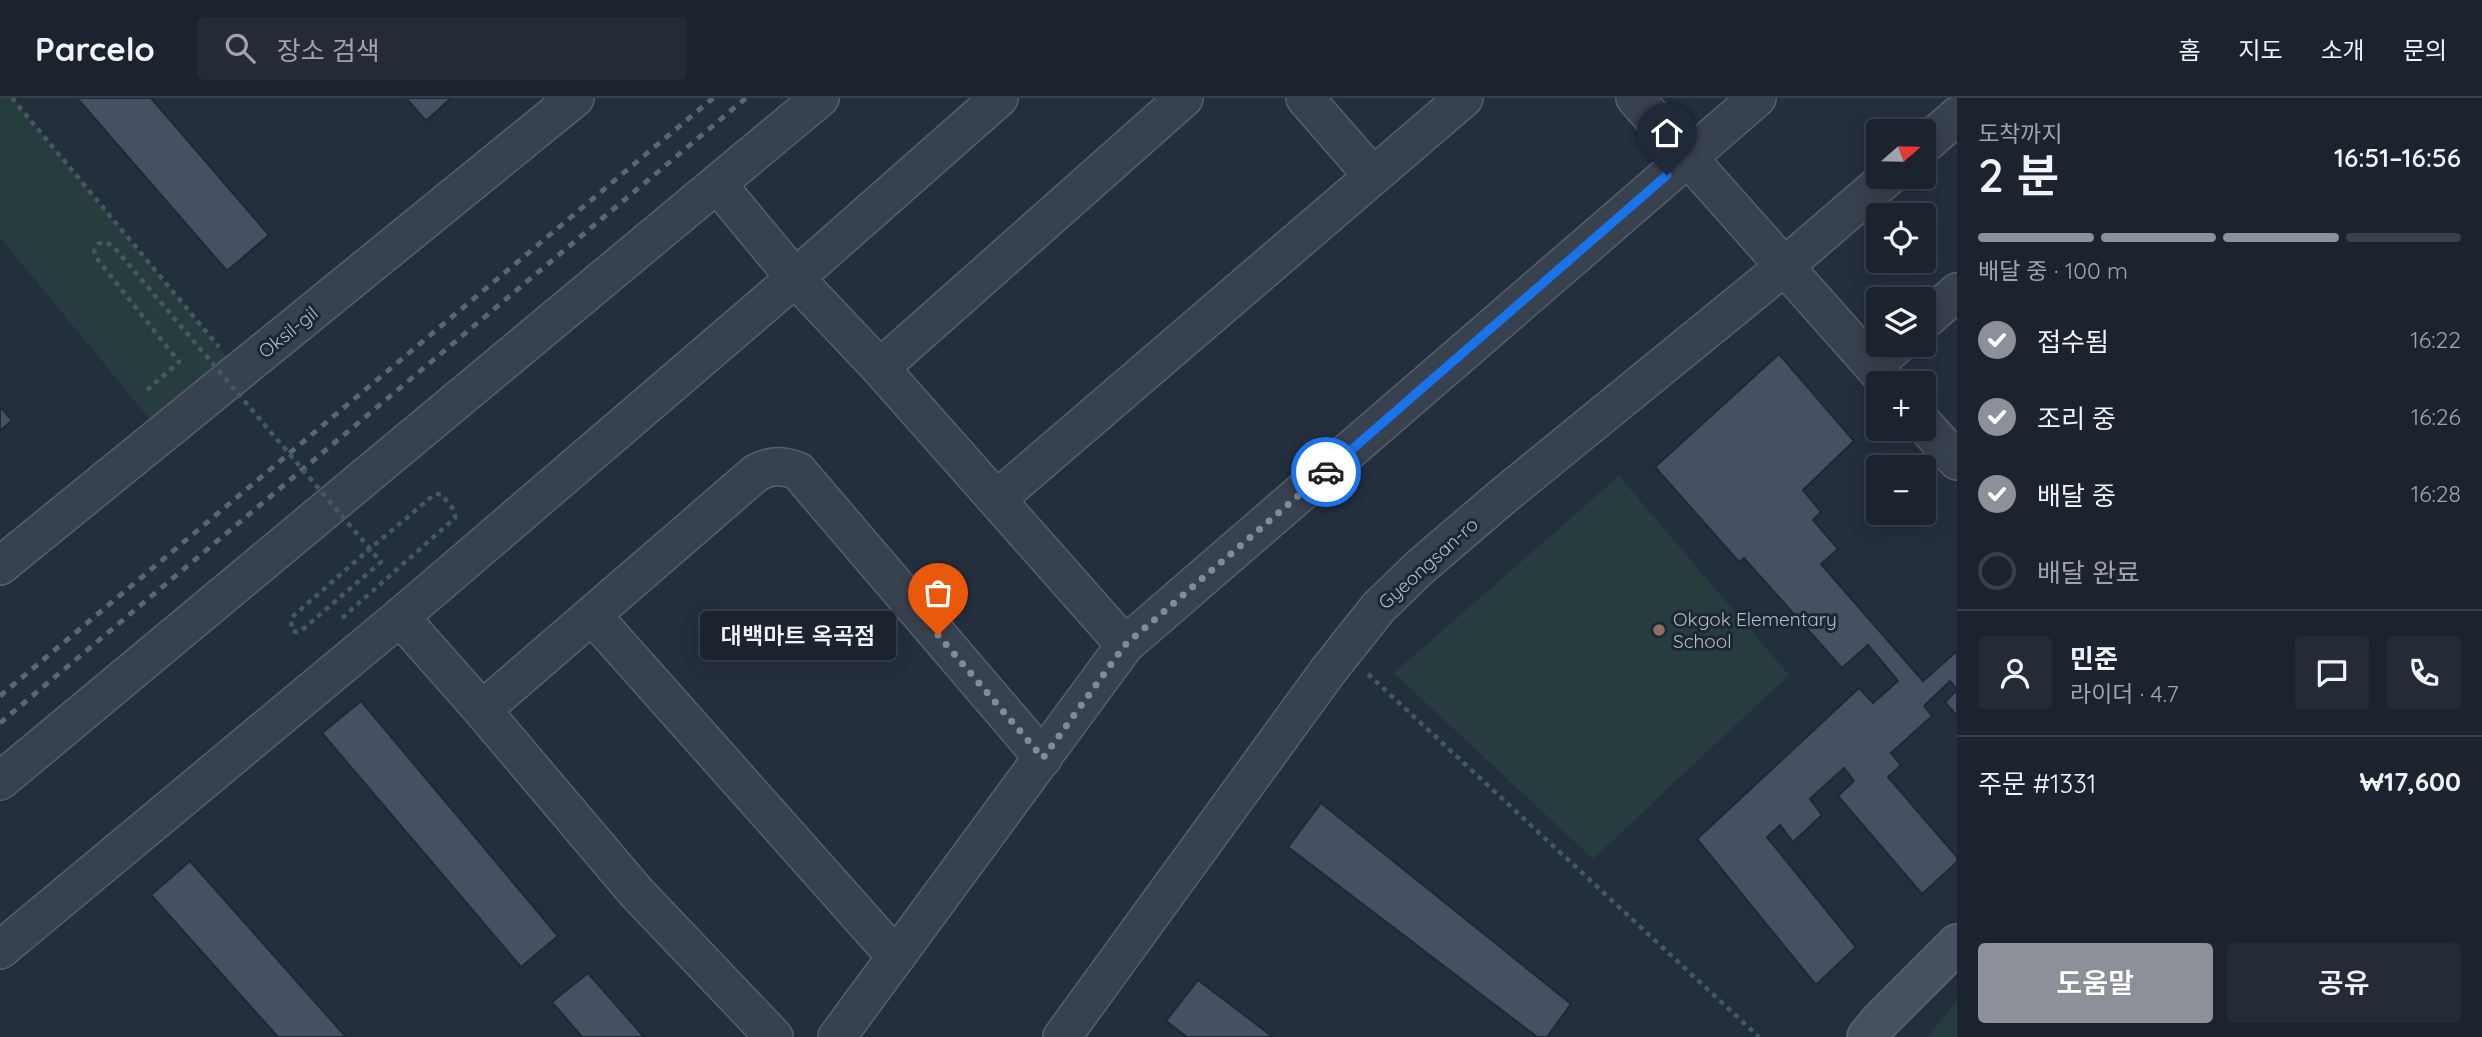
<!DOCTYPE html>
<html lang="ko">
<head>
<meta charset="utf-8">
<style>
	:root { --surface:#1b232e; --page:#242b36; --text:#f1f3f6; --muted:#a0a4aa; --line:#39404a; --accent:#8c9099 }
	body { margin:0; font-family:Quicksand,"Noto Sans KR",sans-serif; background:var(--page); color:var(--text); height:100vh; display:flex; flex-direction:column; font-size:26px; white-space:nowrap }
	* { box-sizing:border-box; margin:0 }
	p { font-size:23px; color:var(--muted) }
	.icon { flex:none; width:38px; height:38px; fill:none; stroke:currentColor; stroke-width:2; stroke-linecap:round; stroke-linejoin:round }
	.map { position:relative; flex:1; overflow:hidden }
	.details { display:flex; flex-direction:column; background:var(--surface); width:525px }
	.details>* { flex:none }
	.needle { width:46px; rotate:70deg }
	.controls { position:absolute; left:1866px; top:21px; display:grid; gap:14px }
	.controls a { display:grid; place-items:center; width:70px; height:70px; border-radius:7px; background:var(--surface); box-shadow:0 4px 18px #0003,0 0 0 2px var(--line); font-size:35px }
	.pin { position:absolute; display:grid; place-items:center; width:60px; height:60px; color:#fff; margin:-72px -30px; border-radius:50% 50% 50% 0; rotate:-45deg; box-shadow:0 0 7px #0007 }
	.pin .icon { rotate:45deg }
	.courier { position:absolute; display:grid; place-items:center; width:70px; height:70px; margin:-35px; border:5px solid #1a73e8; border-radius:50%; background:#fff; color:#222; box-shadow:0 2px 9px #0007 }
	.bubble { position:absolute; height:49px; border-radius:7px; background:var(--surface); box-shadow:0 4px 18px #0003,0 0 0 2px var(--line); font-size:23px; font-weight:600; line-height:49px; text-align:center }
	.summary em { font-style:normal; font-weight:600 }
	.summary div { display:flex; flex-direction:column-reverse }
	.summary { display:flex; align-items:center; justify-content:space-between; height:119px; padding:0 21px }
	h1 { font-size:46px; font-weight:600; line-height:52px }
	.bar { display:grid; grid-template-columns:repeat(4,1fr); gap:10px 7px; align-content:center; height:84px; padding:0 21px }
	.bar i { height:9px; border-radius:5px; background:var(--line) }
	.bar .selected { background:var(--accent) }
	.bar p { grid-column:span 4 }
	.line { display:flex; align-items:center; gap:18px; padding:0 21px; border-top:2px solid var(--line) }
	.line div { flex:1 }
	.round { display:grid; place-items:center; flex:none; width:74px; height:74px; border-radius:7px; background:var(--page) }
	ol { padding:0 21px; list-style:none }
	li { display:flex; align-items:center; gap:21px; height:77px }
	li p { margin-inline-start:auto }
	li .icon { padding:7px; border-radius:50%; background:var(--accent); color:#fff; stroke-width:4 }
	li:last-child { color:var(--muted) }
	li i { width:38px; height:38px; border:4px solid var(--line); border-radius:50% }
	.primary-button { display:flex; gap:14px; margin-top:auto; padding:14px 21px }
	.primary-button a { flex:1; height:80px; border-radius:7px; background:var(--accent); color:#fff; font-size:28px; font-weight:600; line-height:80px; text-align:center }
	.primary-button a+a { background:var(--page); color:var(--text) }
	header { display:flex; align-items:center; gap:42px; box-sizing:border-box; height:98px; padding:0 35px; background:var(--surface); border-bottom:2px solid var(--line) }
	header strong { font-size:33px }
	nav { display:flex; gap:38px; margin-inline-start:auto; font-size:24px }
	.search { width:490px; height:63px; background:var(--page); display:flex; align-items:center; gap:18px; box-sizing:border-box; padding:0 24px; border-radius:7px; color:var(--muted); font-size:26px }
	main { display:flex; flex:1; min-height:0 }
	.map>svg:first-child { display:block }
	.green { fill:#263c3f }
	.building { fill:#455162; stroke:#1f2835; stroke-width:2 }
	.lines { fill:none; stroke-linecap:round; stroke-linejoin:round }
	.street-casing { stroke:#565f6c; stroke-width:40 }
	.secondary-casing { stroke:#565f6c; stroke-width:42 }
	.path { stroke:#44595c; stroke-width:4.5; stroke-dasharray:5 5; stroke-linecap:butt }
	.street { stroke:#38414e; stroke-width:37 }
	.secondary { stroke:#465061; stroke-width:38 }
	.rail { stroke:#5a6575; stroke-width:5; stroke-dasharray:7 7; stroke-linecap:butt }
	.path-bridge { stroke:#44595c; stroke-width:4.5; stroke-dasharray:5 5; stroke-linecap:butt }
	.done { stroke:#828b98; stroke-width:7; stroke-dasharray:0 12.6 }
	.route { stroke:#1a73e8; stroke-width:9 }
	.education-dot { fill:#8d6e63; stroke:#1d2633; stroke-width:2.5 }
	.labels { text-anchor:middle; dominant-baseline:central; stroke-width:6; stroke-linejoin:round; paint-order:stroke }
	.street-label { font-size:19px; fill:#b4bcc9; stroke:#1d2633 }
	.poi-label { font-size:19px; fill:#b4bcc9; stroke:#1d2633; text-anchor:start }
</style>
</head>
<body>
<header>
<strong>Parcelo</strong>
<div class="search"><svg class="icon" aria-label="search" viewBox="0 0 24 24"><circle cx="10" cy="10" r="6"/><path d="M15 15l6 6"/></svg>장소 검색</div>
<nav><a>홈</a><a>지도</a><a>소개</a><a>문의</a></nav>
</header>
<main>
<div class="map">
<svg width="1957" height="939" viewBox="0 0 1957 939">
	<rect width="100%" height="100%" fill="#242f3e"/>
	<g class="green">
		<polygon points="0,0 12,0 240,274 162,336 0,139"/>
		<polygon points="1619,378 1789,577 1593,761 1394,575"/>
		<polygon points="1957,902 1957,939 1927,939"/>
	</g>
	<g class="building">
		<polygon points="77,0 151,0 269,137 227,173"/>
		<polygon points="406,0 451,0 426,23"/>
		<polygon points="1779,256 1854,343 1803,392 1821,414 1813,422 1838,451 1821,466 1923,583 1957,553 1957,592 1950,583 1924,608 1932,618 1891,655 1901,667 1888,679 1957,759 1957,764 1922,796 1838,698 1854,683 1844,670 1810,701 1822,717 1793,744 1780,727 1767,739 1856,849 1816,887 1697,741 1859,590 1873,605 1898,583 1868,547 1842,570 1744,460 1739,464 1655,369"/>
		<polygon points="0,309 12,322 0,333"/>
		<polygon points="1957,592 1957,618 1945,604"/>
		<polygon points="361,603 558,838 521,869 322,635"/>
		<polygon points="1321,705 1571,906 1547,939 1537,939 1288,749"/>
		<polygon points="190,763 346,939 278,939 151,797"/>
		<polygon points="588,875 644,939 582,939 552,904"/>
		<polygon points="1198,882 1273,939 1187,939 1166,923"/>
	</g>
	<g class="lines">
		<g class="street-casing">
			<g id="street">
				<polyline points="1305,0 1373,78"/>
				<polyline points="1635,0 1888,285"/>
				<polyline points="1923,48 1957,18"/>
				<polyline points="717,86 795,180 880,270 1125,547"/>
				<polyline points="1923,224 1957,194"/>
				<polyline points="1873,268 1897,247"/>
				<polyline points="880,270 1184,0"/>
				<polyline points="1923,325 1957,363"/>
				<polyline points="997,401 1464,0"/>
				<polyline points="0,468 575,0"/>
				<polyline points="592,517 896,859"/>
				<polyline points="400,519 482,612 636,794 774,939"/>
				<path d="M482 612 756 375C771 367 782 367 798 373L1043 660"/>
				<polyline points="0,683 820,0"/>
				<polyline points="0,852 400,519 795,180 999,0"/>
				<polyline points="837,939 1125,547 1757,0"/>
				<polyline points="1062,939 1328,573 1378,510 1419,470 1502,399 1785,168 1888,79"/>
			</g>
		</g>
		<g class="secondary-casing">
			<polyline id="secondary" points="1867,939 1880,923 1957,846"/>
		</g>
		<g class="path">
			<polyline points="12,0 219,249"/>
			<polyline points="342,520 455,420 455,413 441,396 435,396 365,455"/>
			<polyline points="1368,576 1759,939"/>
		</g>
		<use href="#street" class="street"/>
		<use href="#secondary" class="secondary"/>
		<g class="rail">
			<polyline points="0,598 713,0"/>
			<polyline points="0,625 746,0"/>
		</g>
		<polyline class="path-bridge" points="147,292 179,264 98,162 94,153 98,146 105,144 113,148 381,464 302,532 296,534 291,531 292,519 365,455"/>
	</g>
	<g class="lines">
		<polyline class="done" points="938,537 1043,660 1125,547 1326,374"/>
		<polyline class="route" points="1326,374 1667,77"/>
	</g>
	<circle class="education-dot" cx="1659" cy="532" r="7"/>
	<g class="labels">
		<g class="street-label">
			<text transform="translate(288 234) rotate(-39)">Oksil-gil</text>
			<text transform="translate(1428 465) rotate(-42)">Gyeongsan-ro</text>
		</g>
		<g class="poi-label">
			<text x="1673" y="521">Okgok Elementary<tspan x="1673" dy="22">School</tspan></text>
		</g>
	</g>
</svg>
<div class="controls">
<a><svg class="needle" viewBox="-14 -14 28 28"><path d="M0-13l5 13h-10z" fill="#e53935"/><path d="M0 13l5-13h-10z" fill="#a0a4aa"/></svg></a>
<a><svg class="icon" aria-label="locate" viewBox="0 0 24 24"><circle cx="12" cy="12" r="6"/><path d="M12 2v4M12 18v4M2 12h4M18 12h4"/></svg></a>
<a><svg class="icon" aria-label="layers" viewBox="0 0 24 24"><path d="M12 4l9 5-9 5-9-5zM3 14l9 5 9-5"/></svg></a>
<a>+</a>
<a>−</a>
</div>
<div class="pin" style="left:938px;top:537px;background:#ea580c"><svg class="icon" aria-label="bag" viewBox="0 0 24 24"><path d="M5 8h14l-1 12H6zM9 8a3 3 0 0 1 6 0"/></svg></div>
<div class="pin" style="left:1667px;top:77px;background:#1f2937"><svg class="icon" aria-label="home" viewBox="0 0 24 24"><path d="M3 11l9-7 9 7M6 9v11h12V9"/></svg></div>
<div class="courier" style="left:1326px;top:374px"><svg class="icon" aria-label="car" viewBox="0 0 24 24"><path d="M5 17H2v-5l4-1 3-4h7l3 4 3 1v5h-3M9 17h6M6 11h13"/><circle cx="7" cy="17" r="2"/><circle cx="17" cy="17" r="2"/></svg></div>
<div class="bubble" style="left:700px;top:513px;width:196px">대백마트 옥곡점</div>
</div>
<section class="details">
<div class="summary"><div><h1>2 분</h1><p>도착까지</p></div><em>16:51–16:56</em></div>
<div class="bar"><i class="selected"></i><i class="selected"></i><i class="selected"></i><i></i><p>배달 중 · 100 m</p></div>
<ol>
<li><svg class="icon" aria-label="check" viewBox="0 0 24 24"><path d="M5 12l5 5 9-10"/></svg>접수됨<p>16:22</p></li>
<li><svg class="icon" aria-label="check" viewBox="0 0 24 24"><path d="M5 12l5 5 9-10"/></svg>조리 중<p>16:26</p></li>
<li><svg class="icon" aria-label="check" viewBox="0 0 24 24"><path d="M5 12l5 5 9-10"/></svg>배달 중<p>16:28</p></li>
<li><i></i>배달 완료</li>
</ol>
<div class="line" style="height:126px"><a class="round"><svg class="icon" aria-label="person" viewBox="0 0 24 24"><circle cx="12" cy="8" r="4"/><path d="M4 21q1-7 8-7t8 7"/></svg></a><div><b>민준</b><p>라이더 · 4.7</p></div><a class="round"><svg class="icon" aria-label="chat" viewBox="0 0 24 24"><path d="M4 5h16v11H9l-5 4z"/></svg></a><a class="round"><svg class="icon" aria-label="phone" viewBox="0 0 24 24"><path d="M5 4h4l2 5-3 2q2 4 5 5l2-3 5 2v4C11 20 4 13 5 4z"/></svg></a></div>
<div class="line" style="height:91px"><div>주문 #1331</div><b>₩17,600</b></div>
<div class="primary-button"><a>도움말</a><a>공유</a></div>
</section>
</main>
</body>
</html>
